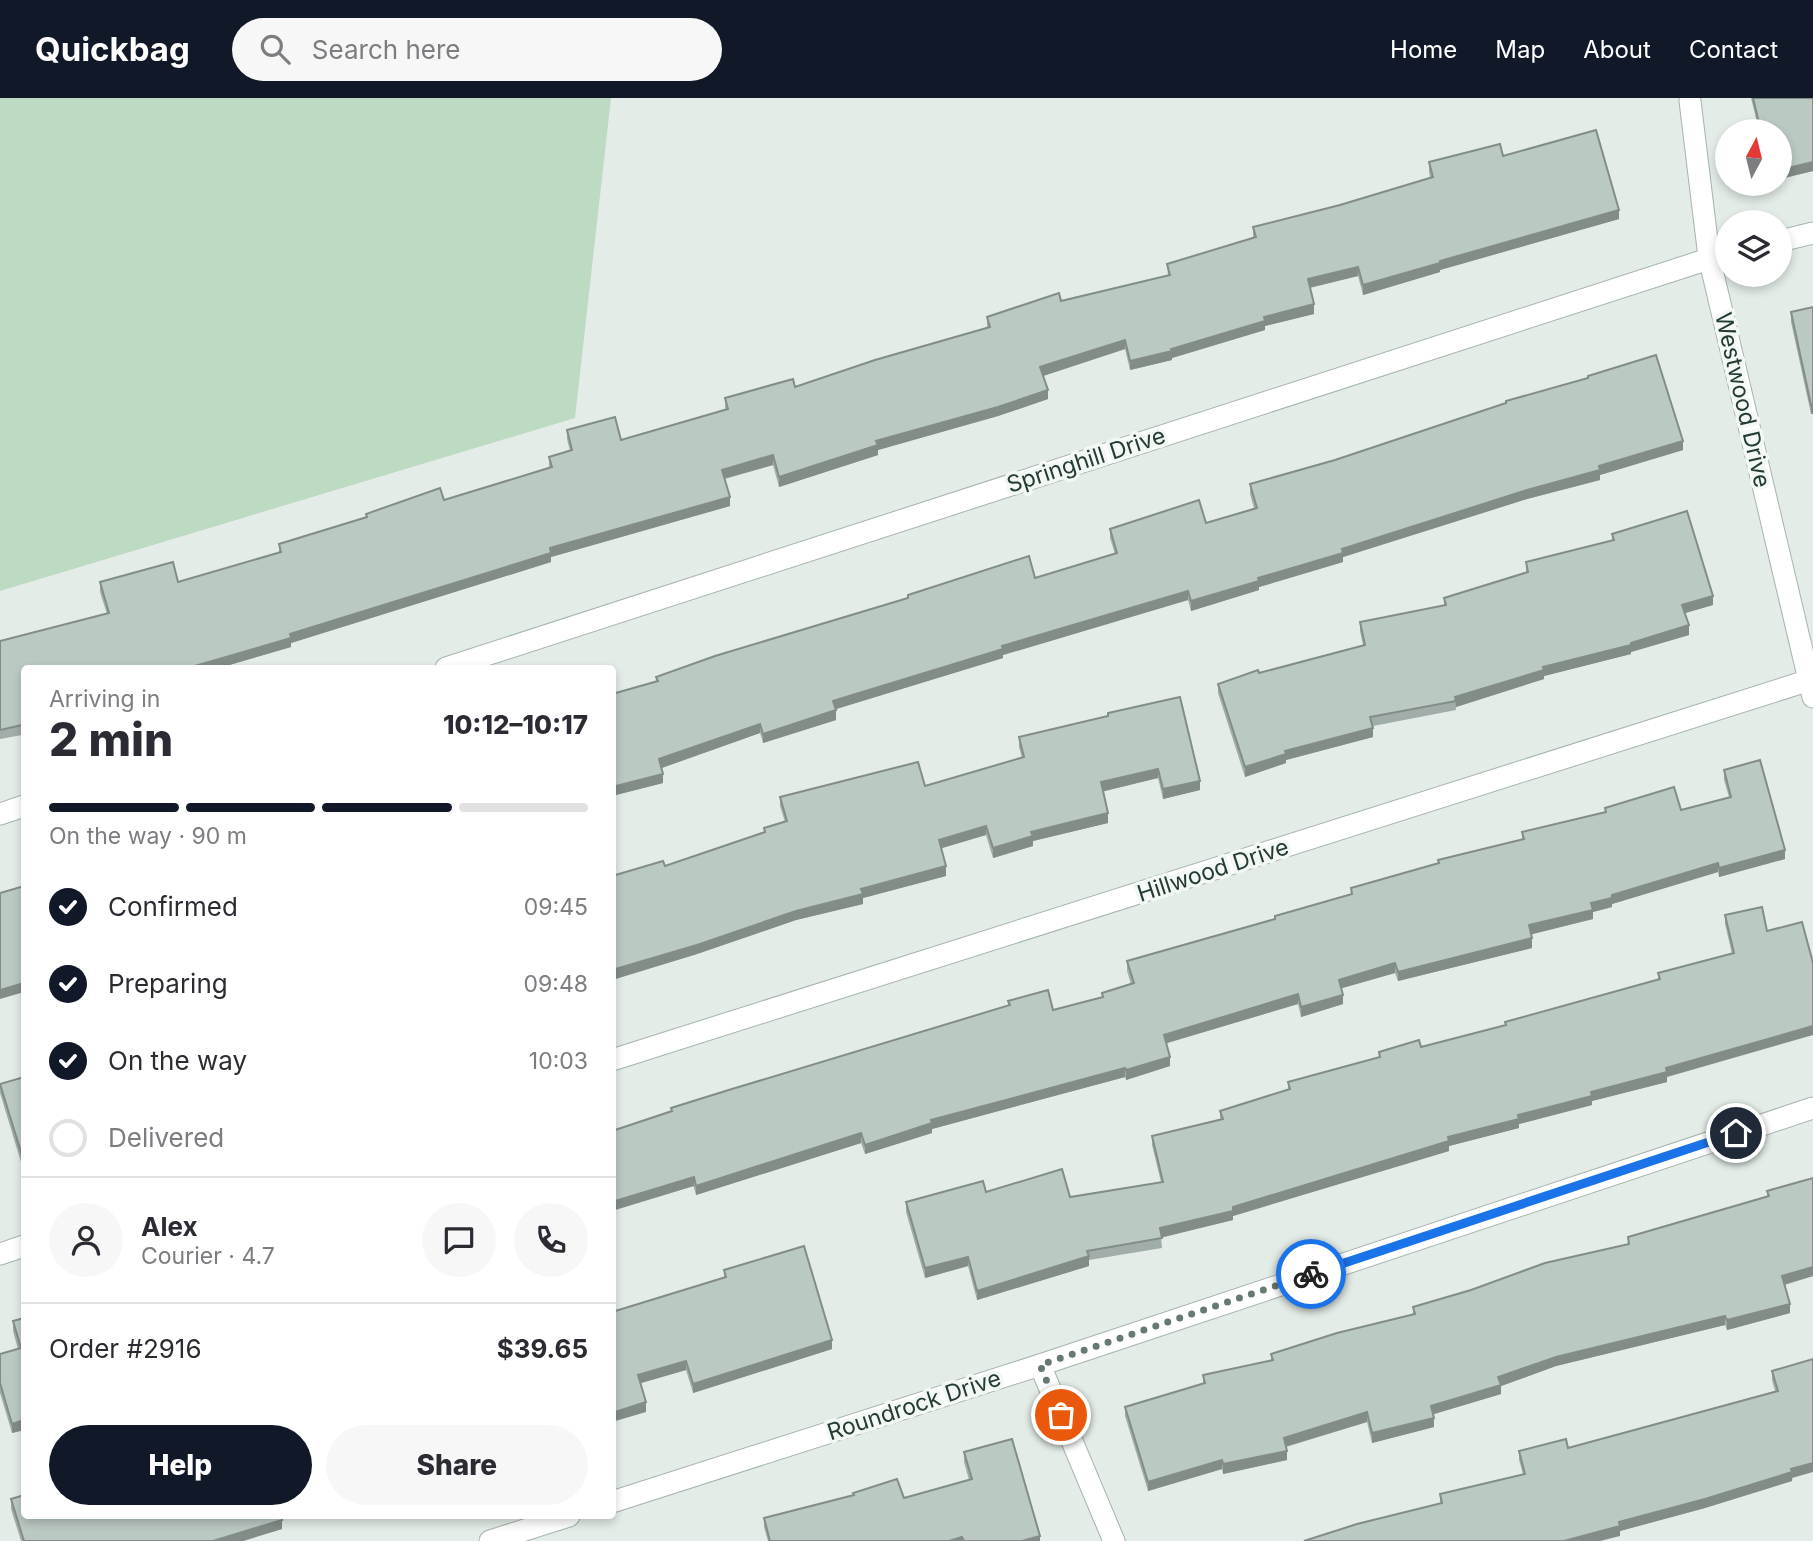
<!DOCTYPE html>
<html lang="en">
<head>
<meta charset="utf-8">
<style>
	:root { --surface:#fff; --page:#f7f7f7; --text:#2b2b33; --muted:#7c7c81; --line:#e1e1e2; --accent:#111827 }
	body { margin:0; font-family:Inter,sans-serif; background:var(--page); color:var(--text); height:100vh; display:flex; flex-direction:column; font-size:26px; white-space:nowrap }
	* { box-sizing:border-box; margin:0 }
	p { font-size:23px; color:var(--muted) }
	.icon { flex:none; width:38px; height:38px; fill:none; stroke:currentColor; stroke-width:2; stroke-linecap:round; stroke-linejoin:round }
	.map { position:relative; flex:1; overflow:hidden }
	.details { position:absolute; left:21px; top:567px; width:595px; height:854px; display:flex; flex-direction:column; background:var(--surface); border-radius:7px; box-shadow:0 4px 10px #0003 }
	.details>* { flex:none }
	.needle { width:46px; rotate:7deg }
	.buttons { position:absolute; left:1715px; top:21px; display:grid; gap:14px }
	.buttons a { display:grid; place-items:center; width:77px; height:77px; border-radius:50%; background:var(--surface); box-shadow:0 4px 10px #0003; font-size:35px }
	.pin { position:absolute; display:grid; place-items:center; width:60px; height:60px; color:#fff; margin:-30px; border:4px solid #fff; border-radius:50%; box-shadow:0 2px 7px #0007 }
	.courier { position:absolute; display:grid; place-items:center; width:70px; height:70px; margin:-35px; border:5px solid #1a73e8; border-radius:50%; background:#fff; color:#222; box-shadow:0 2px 9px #0007 }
	.headline em { font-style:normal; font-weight:800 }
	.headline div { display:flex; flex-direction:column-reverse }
	.headline { display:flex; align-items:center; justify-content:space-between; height:119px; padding:0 28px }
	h1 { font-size:46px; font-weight:800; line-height:52px }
	.bar { display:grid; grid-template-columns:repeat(4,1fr); gap:10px 7px; align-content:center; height:84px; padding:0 28px }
	.bar i { height:9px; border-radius:5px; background:var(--line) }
	.bar .current { background:var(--accent) }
	.bar p { grid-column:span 4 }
	.line { display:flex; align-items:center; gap:18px; padding:0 28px; border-top:2px solid var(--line) }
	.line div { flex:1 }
	.round { display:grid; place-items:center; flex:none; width:74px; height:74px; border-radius:37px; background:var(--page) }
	ol { padding:0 28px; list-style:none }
	li { display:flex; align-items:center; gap:21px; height:77px }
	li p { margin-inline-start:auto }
	li .icon { padding:7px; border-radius:50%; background:var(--accent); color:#fff; stroke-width:4 }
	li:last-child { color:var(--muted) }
	li i { width:38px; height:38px; border:4px solid var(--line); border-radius:50% }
	.cta { display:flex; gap:14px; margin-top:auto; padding:14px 28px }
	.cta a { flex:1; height:80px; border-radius:42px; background:var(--accent); color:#fff; font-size:28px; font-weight:800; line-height:80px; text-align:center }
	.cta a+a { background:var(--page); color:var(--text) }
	header { display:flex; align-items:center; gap:42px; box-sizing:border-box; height:98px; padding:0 35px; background:var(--accent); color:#fff }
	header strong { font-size:33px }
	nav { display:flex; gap:38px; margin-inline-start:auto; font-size:24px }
	.search { width:490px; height:63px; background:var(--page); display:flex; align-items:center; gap:18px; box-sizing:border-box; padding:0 24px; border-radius:38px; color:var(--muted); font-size:26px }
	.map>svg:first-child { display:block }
	.green { fill:#bddbc3 }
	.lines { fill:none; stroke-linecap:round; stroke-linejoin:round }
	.minor-casing { stroke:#a6b4ad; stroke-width:23 }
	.minor { stroke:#fff; stroke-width:21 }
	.wall { fill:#a1ada8 }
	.shaded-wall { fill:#838d88 }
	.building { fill:#bbc9c3; stroke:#838d88; stroke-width:2 }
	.done { stroke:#677a72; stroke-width:7; stroke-dasharray:0 12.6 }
	.route { stroke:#1a73e8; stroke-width:9 }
	.labels { text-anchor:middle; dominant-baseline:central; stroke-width:7; stroke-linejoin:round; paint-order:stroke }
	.street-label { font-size:23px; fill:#243c33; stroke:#f3f8f5 }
</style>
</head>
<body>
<header>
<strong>Quickbag</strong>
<div class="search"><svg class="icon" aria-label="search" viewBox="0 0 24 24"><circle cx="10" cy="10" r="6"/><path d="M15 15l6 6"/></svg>Search here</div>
<nav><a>Home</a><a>Map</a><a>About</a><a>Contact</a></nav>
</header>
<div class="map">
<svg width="1813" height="1443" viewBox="0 0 1813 1443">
	<rect width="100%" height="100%" fill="#e3ece7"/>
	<polygon class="green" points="0,0 611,0 575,320 0,493"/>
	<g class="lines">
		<g class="minor-casing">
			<g id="minor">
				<polyline points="1690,3 1709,159 1813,599"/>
				<polyline points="1780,143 1813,135"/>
				<polyline points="446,570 1727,155"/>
				<polyline points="0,716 24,708"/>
				<polyline points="612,962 1813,581"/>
				<polyline points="0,1156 24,1148"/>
				<polyline points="1040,1267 1114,1443"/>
				<polyline points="612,1404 1040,1267 1813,1010"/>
				<polyline points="490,1443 569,1418"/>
			</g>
		</g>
		<use href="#minor" class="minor"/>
	</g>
	<g class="wall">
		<polygon points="1751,0 1813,0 1813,73 1780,81 1780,33 1759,33"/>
		<polygon points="1503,58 1619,121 1440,172 1440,174 1363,197 1358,178 1310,190 1314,216 1265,228 1265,232 1172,260 1172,262 1130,272 1125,251 1043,278 1048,301 998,318 878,352 878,357 779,389 773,367 725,381 730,408 551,459 551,464 291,545 291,549 219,570 24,570 24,632 22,633 22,637 0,641 0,543 107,516 100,494 100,484 178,484 279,455 279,446 366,419 366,416 444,402 549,369 549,359 570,353 567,341 567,332 621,342 725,311 725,300 795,289 987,230 987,219 1168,178 1167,166 1253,140 1253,129 1340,107 1430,80 1429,73 1429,64"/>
		<polygon points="1813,209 1811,316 1791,224 1791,214"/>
		<polygon points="1656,257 1683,343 1683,352 1600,377 1600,382 1527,401 1343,459 1343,464 1259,489 1259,492 1191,513 1188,502 1003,557 1003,560 836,611 836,622 763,645 760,635 661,670 663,676 663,685 612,698 612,596 656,584 656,579 715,558 908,501 908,497 1029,458 1035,480 1115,456 1110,440 1110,431 1199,402 1206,425 1254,410 1250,396 1250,386 1335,362 1506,306 1506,303 1588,280 1588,278"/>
		<polygon points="1612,436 1713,507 1685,515 1689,537 1631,554 1631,556 1544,578 1544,581 1456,609 1456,612 1373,628 1373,639 1286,662 1286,665 1245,679 1218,595 1218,586 1363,547 1360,533 1360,524 1444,507 1444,500 1526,475 1526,464 1612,443"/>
		<polygon points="1108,615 1200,692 1163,701 1158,680 1103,693 1108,725 1033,743 1033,748 993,760 986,737 941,750 946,778 863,800 863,806 796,822 697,856 612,882 612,778 665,768 764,734 764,730 785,724 780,708 780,699 925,688 1022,660 1019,649 1019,639 1108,618"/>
		<polygon points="1724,672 1785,761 1719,779 1718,774 1612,806 1612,809 1593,814 1593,821 1531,836 1532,850 1398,883 1395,875 1342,890 1343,906 1301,919 1298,906 1166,945 1170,968 1126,982 1125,979 932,1031 932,1035 865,1056 861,1045 696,1097 671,1014 671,1010 1008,908 1008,903 1053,912 1102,899 1102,895 1131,886 1127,873 1127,863 1275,821 1275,818 1351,796 1351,790 1438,766 1438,762 1522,742 1522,734 1605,714 1605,710 1681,712 1729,699 1724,682"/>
		<polygon points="1762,809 1667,979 1667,984 1592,1003 1592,1007 1519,1026 1519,1030 1449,1048 1449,1053 1233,1118 1233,1122 1161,1139 1162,1150 1089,1162 1089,1168 977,1202 968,1168 925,1180 906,1114 906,1104 986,1094 1070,1099 1161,1084 1152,1047 1152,1038 1220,1021 1220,1013 1288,992 1288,984 1379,959 1379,954 1421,949 1505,927 1658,881 1658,875 1732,856 1725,826 1725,817"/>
		<polygon points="24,979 24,1074 0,995 0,986"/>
		<polygon points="1813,1080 1813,1178 1785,1187 1790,1215 1727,1232 1725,1227 1556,1268 1501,1288 1501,1296 1433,1316 1434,1329 1372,1345 1367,1324 1286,1349 1287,1362 1223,1376 1222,1371 1148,1393 1125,1318 1125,1309 1203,1285 1203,1277 1271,1263 1271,1256 1413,1216 1413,1209 1628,1146 1628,1139 1767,1099 1767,1093"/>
		<polygon points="724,1172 832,1251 693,1295 686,1272 640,1285 646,1314 612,1214 724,1180"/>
		<polygon points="24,1220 24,1332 12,1335 0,1295 0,1256 18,1251 13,1233 13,1223"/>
		<polygon points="1813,1261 1792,1383 1705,1410 1620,1433 1620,1438 1440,1405 1440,1396 1523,1376 1519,1362 1519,1353 1568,1350 1775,1293 1772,1282 1772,1273"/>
		<polygon points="964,1354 1040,1443 768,1443 764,1429 764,1420 853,1397 853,1395 904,1400 969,1382 964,1364"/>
		<polygon points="11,1401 282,1431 243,1443 21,1443 11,1411"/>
	</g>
	<g class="shaded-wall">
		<polygon points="1813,64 1813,73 1780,81 1780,72"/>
		<polygon points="1619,112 1619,121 1440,172 1440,174 1363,197 1363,187 1440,163"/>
		<polygon points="1358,169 1358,178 1308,190 1308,181"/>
		<polygon points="1314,206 1314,216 1265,228 1265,232 1172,260 1172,262 1130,272 1130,263 1264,219"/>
		<polygon points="1125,242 1125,251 1040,279 1040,269"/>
		<polygon points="1048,292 1048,301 998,318 878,352 878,357 779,389 779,379 876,343"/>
		<polygon points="1813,306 1813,316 1811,316 1811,307"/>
		<polygon points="1683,343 1683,352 1600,377 1600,382 1527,401 1343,459 1343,464 1259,489 1259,492 1191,513 1191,503 1342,451 1599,368"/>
		<polygon points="773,357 773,367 722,381 722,372"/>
		<polygon points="730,399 730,408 551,459 551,464 291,545 291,549 219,570 188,570 550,450"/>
		<polygon points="1188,493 1188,502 1003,557 1003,560 833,612 833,603 1002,548"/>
		<polygon points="1713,498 1713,507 1682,516 1682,507"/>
		<polygon points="1689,527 1689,537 1631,554 1631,556 1544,578 1544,581 1456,609 1455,599 1543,569"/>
		<polygon points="836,612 836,622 763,645 763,636"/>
		<polygon points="24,623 24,632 22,633 22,624"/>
		<polygon points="760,626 760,635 659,671 659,661"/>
		<polygon points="1373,630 1373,639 1286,662 1286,665 1245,679 1245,669 1285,653"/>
		<polygon points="1158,671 1158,680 1101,694 1101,684"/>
		<polygon points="663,676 663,685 612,698 612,689"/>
		<polygon points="1200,683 1200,692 1163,701 1163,691"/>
		<polygon points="1108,715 1108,725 1033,743 1033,748 993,760 993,750 1031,734"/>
		<polygon points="986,728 986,737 939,751 939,742"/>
		<polygon points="1785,752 1785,761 1719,779 1719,770"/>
		<polygon points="1718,765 1718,774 1612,806 1612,809 1593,814 1593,821 1529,837 1529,827 1612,797"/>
		<polygon points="946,768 946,778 863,800 863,806 796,822 697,856 612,882 612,872 861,791"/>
		<polygon points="1532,840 1532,850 1398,883 1398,874"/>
		<polygon points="1395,865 1395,875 1339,891 1339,882"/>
		<polygon points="24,885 24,894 0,901 0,892"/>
		<polygon points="1298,896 1298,906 1164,946 1164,937"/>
		<polygon points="1343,897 1343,906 1301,919 1301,909"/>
		<polygon points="1813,928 1813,937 1667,979 1667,984 1592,1003 1592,1007 1519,1026 1519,1030 1449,1048 1449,1053 1233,1118 1233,1122 1160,1140 1160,1130 1591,994 1666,970"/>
		<polygon points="1170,959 1170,968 1126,982 1126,972"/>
		<polygon points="1125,970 1125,979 932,1031 932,1035 865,1056 865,1047 931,1022"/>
		<polygon points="861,1035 861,1045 696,1097 696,1088"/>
		<polygon points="694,1079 694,1088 612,1113 612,1104"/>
		<polygon points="1089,1158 1089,1168 977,1202 977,1193"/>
		<polygon points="968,1159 968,1168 925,1180 925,1170"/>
		<polygon points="1813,1169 1813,1178 1782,1187 1782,1178"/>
		<polygon points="1790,1206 1790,1215 1727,1232 1727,1222"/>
		<polygon points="1725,1218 1725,1227 1556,1268 1501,1288 1501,1296 1431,1317 1431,1308 1498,1279 1556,1259"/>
		<polygon points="832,1242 832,1251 693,1295 693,1286"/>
		<polygon points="686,1263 686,1272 638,1286 638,1277"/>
		<polygon points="646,1304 646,1314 612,1324 612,1315"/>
		<polygon points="1367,1314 1367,1324 1284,1349 1284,1340"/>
		<polygon points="1434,1320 1434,1329 1372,1345 1372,1335"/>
		<polygon points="24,1322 24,1332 12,1335 12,1326"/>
		<polygon points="1287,1353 1287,1362 1223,1376 1223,1366"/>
		<polygon points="1222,1362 1222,1371 1148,1393 1148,1384"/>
		<polygon points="1813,1365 1813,1374 1792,1380 1792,1383 1705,1410 1620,1433 1620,1438 1600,1443 1564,1443 1619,1424"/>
		<polygon points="282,1422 282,1431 243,1443 213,1443"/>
		<polygon points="1040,1438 1040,1443 1022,1443"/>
		<polygon points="962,1439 962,1443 949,1443"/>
	</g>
	<g class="building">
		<polygon points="1753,0 1813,0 1813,64 1780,72 1780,33 1761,33"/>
		<polygon points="1596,32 1619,112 1440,163 1440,165 1363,187 1358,169 1308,181 1314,206 1264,219 1265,223 1171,251 1172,253 1130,263 1125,242 1040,269 1048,292 998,309 876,343 878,347 779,379 773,357 722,372 730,399 550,450 551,455 290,536 291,540 188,570 24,570 24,623 22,624 22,627 0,632 0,543 109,515 100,484 173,464 178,484 281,454 279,446 367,419 366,416 440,390 444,402 552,369 549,359 572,352 567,332 615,319 621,342 728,311 725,300 793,281 795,289 875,262 990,229 987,219 1059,195 1061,203 1170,177 1167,166 1256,139 1253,129 1340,107 1433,79 1429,64 1500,46 1503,58"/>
		<polygon points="1813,209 1813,306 1811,307 1791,214"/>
		<polygon points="1656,257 1683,343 1599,368 1600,372 1527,392 1342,451 1343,455 1258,480 1259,483 1191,503 1188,493 1002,548 1003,551 833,603 836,612 763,636 760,626 659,661 663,676 612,689 612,596 658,583 656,579 715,558 908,500 908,497 1029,458 1035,480 1117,455 1110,431 1199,402 1206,425 1257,410 1250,386 1335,362 1506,305 1506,303 1588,280 1588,278"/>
		<polygon points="1687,413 1713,498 1682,507 1689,527 1631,545 1631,547 1543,569 1544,572 1455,599 1456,603 1370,619 1373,630 1285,653 1286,656 1245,669 1218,586 1258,572 1259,575 1365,547 1360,524 1446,507 1444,500 1528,474 1526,464 1614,442 1612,436"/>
		<polygon points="1180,599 1200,683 1163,691 1158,671 1101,684 1108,715 1031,734 1033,738 993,750 986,728 939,742 946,768 861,791 863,796 796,813 697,847 612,872 612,778 663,763 665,768 765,734 764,730 787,723 780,699 918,664 925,688 1024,659 1019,639 1108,618 1108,615"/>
		<polygon points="1760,662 1785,752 1719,770 1718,765 1612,797 1612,800 1591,805 1593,812 1529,827 1532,840 1398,874 1395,865 1339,882 1343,897 1301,909 1298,896 1164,937 1170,959 1126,972 1125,970 931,1022 932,1025 865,1047 861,1035 696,1088 694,1079 612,1104 612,1033 672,1013 671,1010 732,991 1010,907 1008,903 1048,892 1053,912 1103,899 1102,895 1134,885 1127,863 1275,821 1275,818 1352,796 1351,790 1439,765 1438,762 1524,741 1522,734 1606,714 1605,710 1674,689 1681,712 1731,699 1724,672"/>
		<polygon points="24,788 24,885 0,892 0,795"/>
		<polygon points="1762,809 1767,833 1802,824 1813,865 1813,928 1666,970 1667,974 1591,994 1592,998 1518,1017 1519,1021 1448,1039 1449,1043 1233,1109 1233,1113 1160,1130 1162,1140 1087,1153 1089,1158 977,1193 968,1159 925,1170 906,1104 983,1083 986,1094 1062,1071 1070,1099 1163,1084 1152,1038 1223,1021 1220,1013 1290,991 1288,984 1380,959 1379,954 1419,942 1421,949 1506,927 1505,924 1660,881 1658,875 1734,855 1725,817"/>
		<polygon points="24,979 24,1064 0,986"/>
		<polygon points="1813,1080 1813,1169 1782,1178 1790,1206 1727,1222 1725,1218 1556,1259 1498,1279 1501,1287 1431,1308 1434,1320 1372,1335 1367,1314 1284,1340 1287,1353 1223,1366 1222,1362 1148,1384 1125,1309 1205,1285 1203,1277 1273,1262 1271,1256 1337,1235 1415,1216 1413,1209 1471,1192 1545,1165 1629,1146 1628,1139 1769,1098 1767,1093"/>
		<polygon points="804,1148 832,1242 693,1286 686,1263 638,1277 646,1304 612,1315 612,1214 726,1179 724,1172"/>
		<polygon points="24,1220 24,1322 12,1326 0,1285 0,1256 21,1250 13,1223"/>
		<polygon points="1813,1261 1813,1365 1791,1371 1792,1374 1705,1401 1619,1424 1620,1428 1564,1443 1304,1443 1357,1426 1442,1405 1440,1396 1525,1376 1519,1353 1566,1341 1568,1350 1778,1293 1772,1273"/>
		<polygon points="1012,1341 1040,1438 1022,1443 964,1443 962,1439 949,1443 770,1443 764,1420 854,1397 853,1395 897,1381 904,1400 972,1381 964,1354"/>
		<polygon points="24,1397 24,1418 281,1418 282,1422 213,1443 24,1443 11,1401"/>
	</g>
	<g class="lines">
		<polyline class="done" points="1061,1317 1040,1267 1311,1176"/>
		<polyline class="route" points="1311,1176 1736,1035"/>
	</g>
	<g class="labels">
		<g class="street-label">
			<text transform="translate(1743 302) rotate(77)">Westwood Drive</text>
			<text transform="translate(1086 362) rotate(-18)">Springhill Drive</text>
			<text transform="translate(1213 772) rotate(-18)">Hillwood Drive</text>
			<text transform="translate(914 1307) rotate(-18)">Roundrock Drive</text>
		</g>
	</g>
</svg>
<div class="buttons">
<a><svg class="needle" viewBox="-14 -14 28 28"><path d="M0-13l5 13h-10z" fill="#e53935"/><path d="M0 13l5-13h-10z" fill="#7c7c81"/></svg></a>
<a><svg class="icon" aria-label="layers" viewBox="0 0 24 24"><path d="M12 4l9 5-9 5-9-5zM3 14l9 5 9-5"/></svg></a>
</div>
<div class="pin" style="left:1061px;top:1317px;background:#ea580c"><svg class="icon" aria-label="bag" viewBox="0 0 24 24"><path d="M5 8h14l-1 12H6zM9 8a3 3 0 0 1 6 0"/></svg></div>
<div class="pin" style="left:1736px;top:1035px;background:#1f2937"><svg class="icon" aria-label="home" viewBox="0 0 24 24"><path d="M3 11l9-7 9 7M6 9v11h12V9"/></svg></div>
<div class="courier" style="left:1311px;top:1176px"><svg class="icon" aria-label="bike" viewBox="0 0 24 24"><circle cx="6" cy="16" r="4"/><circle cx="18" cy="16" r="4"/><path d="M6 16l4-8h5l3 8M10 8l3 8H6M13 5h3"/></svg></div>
<section class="details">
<div class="headline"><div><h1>2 min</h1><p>Arriving in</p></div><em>10:12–10:17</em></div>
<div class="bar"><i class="current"></i><i class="current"></i><i class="current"></i><i></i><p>On the way · 90 m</p></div>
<ol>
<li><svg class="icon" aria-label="check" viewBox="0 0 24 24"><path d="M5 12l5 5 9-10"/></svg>Confirmed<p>09:45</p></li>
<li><svg class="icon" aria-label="check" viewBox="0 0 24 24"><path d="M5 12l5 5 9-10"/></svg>Preparing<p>09:48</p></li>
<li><svg class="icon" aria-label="check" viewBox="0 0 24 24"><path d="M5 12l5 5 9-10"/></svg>On the way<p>10:03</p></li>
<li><i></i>Delivered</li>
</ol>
<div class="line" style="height:126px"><a class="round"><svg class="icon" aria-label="person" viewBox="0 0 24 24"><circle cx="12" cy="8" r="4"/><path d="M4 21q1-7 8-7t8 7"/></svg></a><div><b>Alex</b><p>Courier · 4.7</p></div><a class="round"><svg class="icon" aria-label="chat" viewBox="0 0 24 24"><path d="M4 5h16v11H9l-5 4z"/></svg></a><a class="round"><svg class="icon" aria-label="phone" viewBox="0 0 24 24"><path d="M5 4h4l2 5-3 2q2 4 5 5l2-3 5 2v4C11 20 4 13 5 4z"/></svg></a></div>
<div class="line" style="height:91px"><div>Order #2916</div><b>$39.65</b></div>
<div class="cta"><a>Help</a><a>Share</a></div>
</section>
</div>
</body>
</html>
